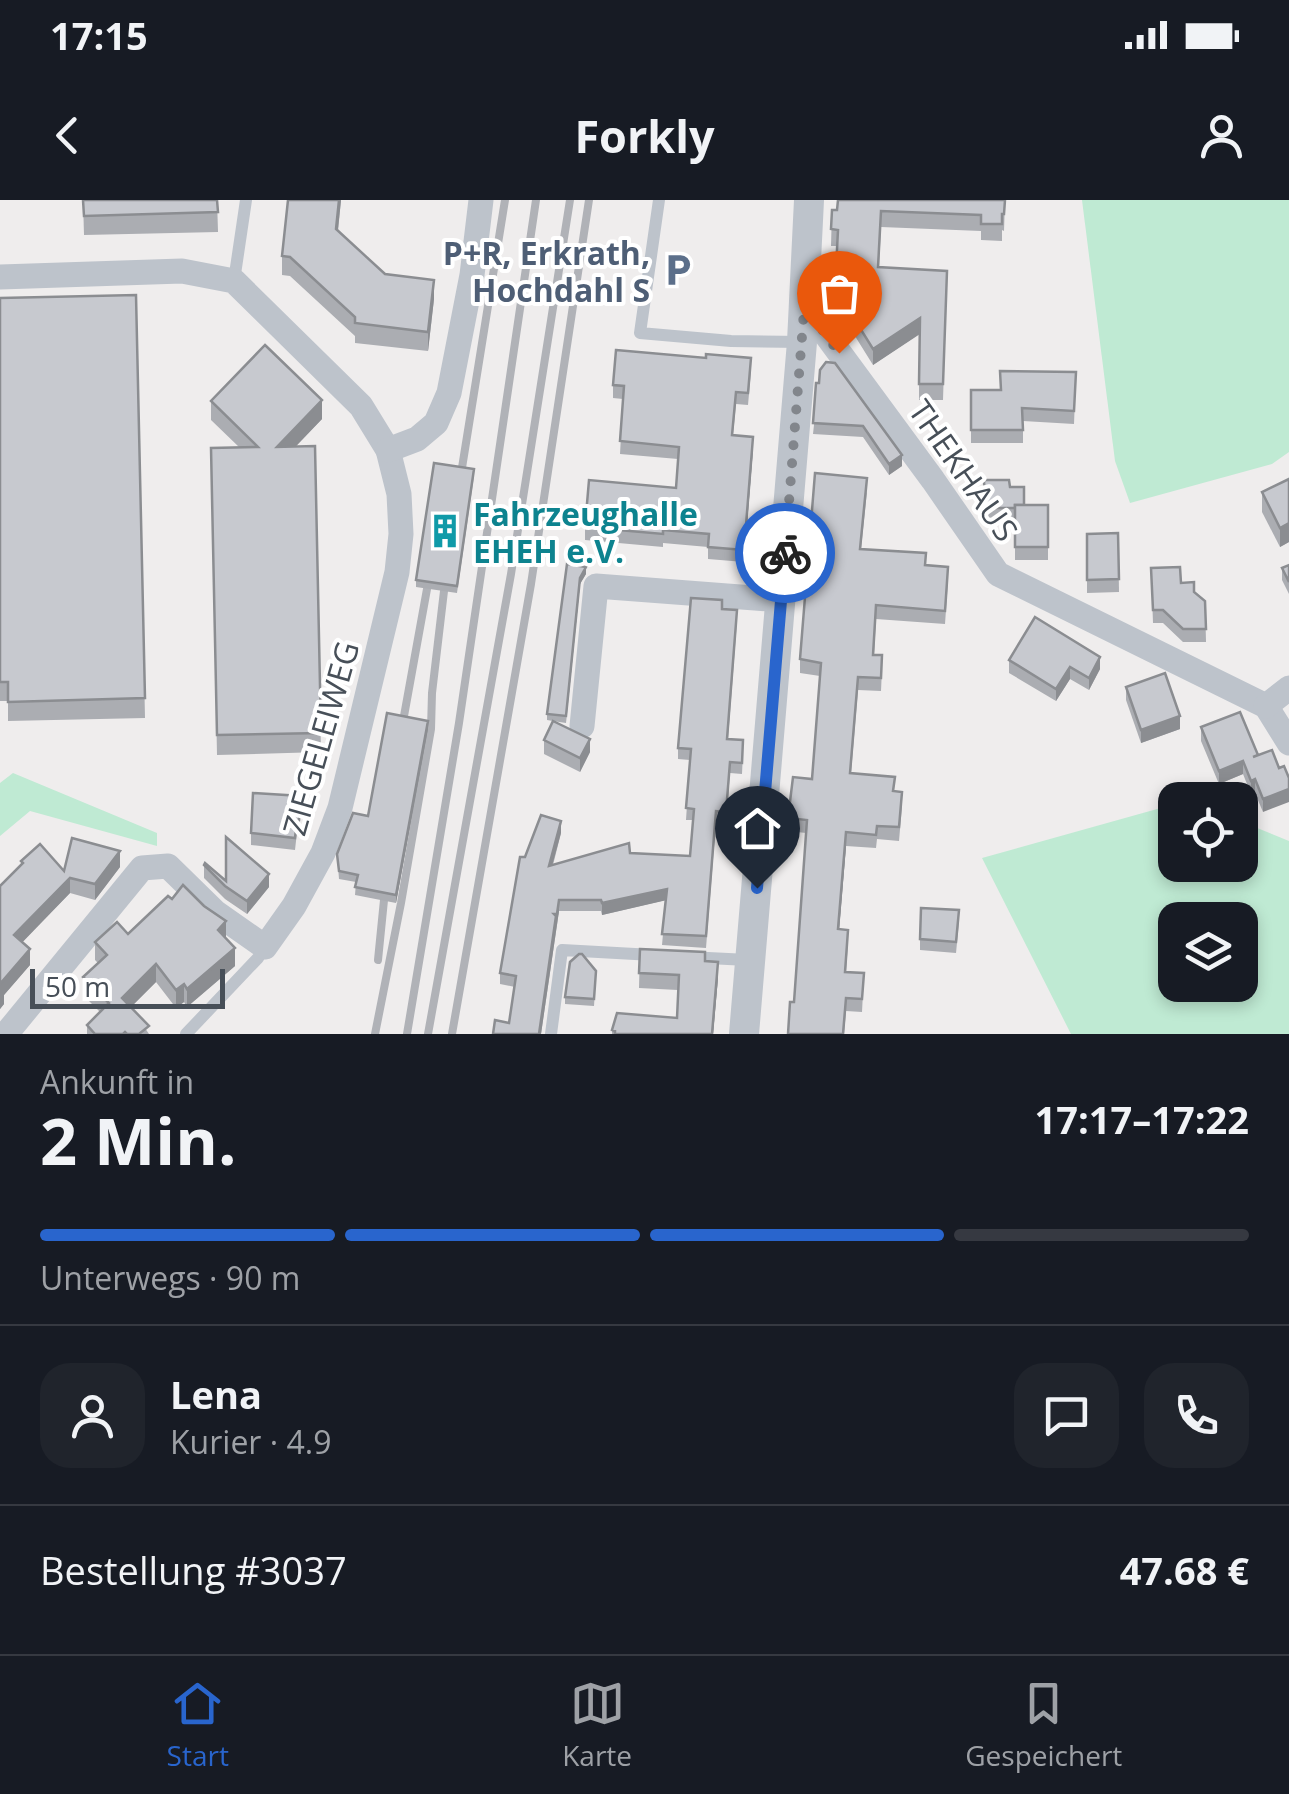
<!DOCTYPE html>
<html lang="de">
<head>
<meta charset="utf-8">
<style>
	:root { --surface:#171b24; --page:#20242c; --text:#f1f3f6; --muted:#9ea1a6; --line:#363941; --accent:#2965cd }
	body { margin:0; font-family:"Open Sans",sans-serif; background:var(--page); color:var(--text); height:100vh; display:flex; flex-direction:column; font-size:38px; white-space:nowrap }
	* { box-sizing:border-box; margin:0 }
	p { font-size:32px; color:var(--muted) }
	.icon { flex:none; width:55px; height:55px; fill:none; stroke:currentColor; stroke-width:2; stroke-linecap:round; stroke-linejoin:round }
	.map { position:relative; height:834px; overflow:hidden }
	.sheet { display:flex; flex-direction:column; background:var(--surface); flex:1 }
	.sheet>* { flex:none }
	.controls { position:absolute; left:1158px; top:582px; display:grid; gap:20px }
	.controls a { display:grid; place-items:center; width:100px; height:100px; border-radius:20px; background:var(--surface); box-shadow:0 5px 15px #0003; font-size:50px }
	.scale { position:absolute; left:30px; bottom:25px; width:195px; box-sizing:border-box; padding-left:10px; border:5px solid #474f58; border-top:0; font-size:28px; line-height:35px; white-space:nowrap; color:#474f58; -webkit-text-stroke:8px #fff; paint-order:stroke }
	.pin { position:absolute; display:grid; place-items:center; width:85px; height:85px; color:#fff; margin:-102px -42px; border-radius:50% 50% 50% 0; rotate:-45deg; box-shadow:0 0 10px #0007 }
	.pin .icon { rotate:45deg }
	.courier { position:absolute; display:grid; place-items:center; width:100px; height:100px; margin:-50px; border:8px solid #2965cd; border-radius:50%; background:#fff; color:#222; box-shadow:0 2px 12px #0007 }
	.head em { font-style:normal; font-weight:700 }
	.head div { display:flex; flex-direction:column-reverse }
	.head { display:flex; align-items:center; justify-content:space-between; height:170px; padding:0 40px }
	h1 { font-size:65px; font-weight:700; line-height:75px }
	.bar { display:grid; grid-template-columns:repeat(4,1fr); gap:15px 10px; align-content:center; height:120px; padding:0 40px }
	.bar i { height:12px; border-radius:8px; background:var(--line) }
	.bar .selected { background:var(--accent) }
	.bar p { grid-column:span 4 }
	.line { display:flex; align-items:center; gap:25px; padding:0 40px; border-top:2px solid var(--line) }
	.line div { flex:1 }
	.round { display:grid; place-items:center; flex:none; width:105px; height:105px; border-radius:30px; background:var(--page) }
	.status { display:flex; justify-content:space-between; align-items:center; height:70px; padding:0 50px; background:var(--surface); direction:ltr }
	.status svg { height:28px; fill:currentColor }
	header { display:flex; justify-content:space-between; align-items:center; height:130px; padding:0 40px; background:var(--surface); font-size:45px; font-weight:700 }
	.tabs { display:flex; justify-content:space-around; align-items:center; height:140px; border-top:2px solid var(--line); background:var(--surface); font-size:28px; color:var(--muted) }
	.tabs a { display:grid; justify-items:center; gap:5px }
	.tabs .selected { color:var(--accent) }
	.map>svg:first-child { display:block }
	.green { fill:#bfead3; fill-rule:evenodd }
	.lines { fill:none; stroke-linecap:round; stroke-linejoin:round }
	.service { stroke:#bdc3cb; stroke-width:12 }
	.minor { stroke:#bdc3cb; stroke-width:25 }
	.tertiary { stroke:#bdc3cb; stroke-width:30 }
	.rail { stroke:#b0b2b7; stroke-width:8 }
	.wall { fill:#abadb2 }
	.shaded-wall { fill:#8b8d91 }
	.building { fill:#c7c9cf; stroke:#8b8d91; stroke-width:2.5 }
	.done { stroke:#82868c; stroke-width:10; stroke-dasharray:0 18 }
	.route { stroke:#2965cd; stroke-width:12 }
	.labels { text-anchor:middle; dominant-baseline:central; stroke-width:8; stroke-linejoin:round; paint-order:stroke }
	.service-label { font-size:32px; font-weight:bold; fill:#4e5e75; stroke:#fff; text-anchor:end }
	.street-label { font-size:32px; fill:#474f58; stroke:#fff }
	.culture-label { font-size:32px; font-weight:bold; fill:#0d838f; stroke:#fff; text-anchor:start }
</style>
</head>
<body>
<div class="status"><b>17:15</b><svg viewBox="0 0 49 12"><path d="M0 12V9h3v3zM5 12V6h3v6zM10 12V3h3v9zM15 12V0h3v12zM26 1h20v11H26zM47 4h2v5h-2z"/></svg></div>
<header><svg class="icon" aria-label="back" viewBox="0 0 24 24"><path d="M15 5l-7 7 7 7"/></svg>Forkly<svg class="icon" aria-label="person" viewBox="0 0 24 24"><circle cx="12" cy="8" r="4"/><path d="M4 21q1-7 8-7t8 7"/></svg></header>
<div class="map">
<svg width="1289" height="834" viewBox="0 0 1289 834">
	<rect width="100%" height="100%" fill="#efeded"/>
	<g class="green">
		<polygon points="1082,0 1289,0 1289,252 1272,264 1130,303 1115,261"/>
		<polygon points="13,573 157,633 157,646 30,611 0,636 0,583"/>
		<path d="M1175 604V665H1240V621L1289 641V834H1071L982 658ZM1175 720H1240V785H1175Z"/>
	</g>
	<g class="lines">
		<g class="service">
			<polyline points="659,0 640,133 731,141 802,142"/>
			<polyline points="234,81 246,0"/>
			<polyline points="688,757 748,760"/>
			<polyline points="186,834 258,758 265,747"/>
			<polyline points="551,834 562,750 653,755"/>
		</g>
		<g class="minor">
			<polyline points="0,77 182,71 234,81 361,206 388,250 399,294 401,334 397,372 340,608 323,653 294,706 265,747 215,712 168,666 142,668 6,834"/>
			<polyline points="804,111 816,121 933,280 998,374 1266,506 1289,543"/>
			<polyline points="388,250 417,239 436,223 449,193 472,75 481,0"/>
			<polyline points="1266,506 1289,488"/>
			<polyline points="582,526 596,386 781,400"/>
		</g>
		<polyline class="tertiary" points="744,834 802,142 809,0"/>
		<g class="rail">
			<polyline points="461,274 505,0"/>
			<polyline points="404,516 427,389"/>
			<polyline points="378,760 384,700"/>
			<polyline points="375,834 401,703 431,529 432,493 444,391"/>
			<polyline points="407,834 459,523 536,0"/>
			<polyline points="428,834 511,374 570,0"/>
			<polyline points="452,834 531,384 589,0"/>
		</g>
	</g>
	<g class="wall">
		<polygon points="83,0 217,0 218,32 84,35"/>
		<polygon points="288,0 341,0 338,31 385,74 434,99 428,151 355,143 355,136 290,76 282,75 282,56"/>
		<polygon points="1005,0 1004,31 1002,30 1002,41 981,40 981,31 881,27 879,67 947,71 943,200 919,200 919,134 873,165 835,104 837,46 831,46 832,10"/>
		<polygon points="136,95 145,518 8,521 8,501 0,501 0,98"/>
		<polygon points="820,170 902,266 889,275 863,237 813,234"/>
		<polygon points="751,171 748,205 736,204 733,235 753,249 744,362 708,359 708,347 663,343 663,347 585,340 585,327 676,288 678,259 620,254 623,199 613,198 613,185"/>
		<polygon points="1076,172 1074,224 1023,221 1023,243 971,243 971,190 1001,190"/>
		<polygon points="211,201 322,219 296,246 315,246 321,552 217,555 211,248 239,247 211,220"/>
		<polygon points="474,276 457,393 416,387 416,380"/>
		<polygon points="1289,279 1289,342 1280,347 1262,312 1262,292"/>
		<polygon points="984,280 1010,287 1024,305 1048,305 1048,360 1015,360 1015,318 985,318"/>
		<polygon points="867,291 861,349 926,365 948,381 945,424 876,419 874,455 882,469 881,491 858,490 851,573 895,591 902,606 899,641 877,639 876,648 846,646 839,729 848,743 846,772 864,773 862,812 846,811 844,834 788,834 794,802 806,633 788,631 788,618 812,579 820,476 800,473 800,459"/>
		<polygon points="1118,333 1119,392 1087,393 1087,334"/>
		<polygon points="567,364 586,374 580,384 566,523 553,521 590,552 580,572 544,554 544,540 553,521 547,520 547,514"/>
		<polygon points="1289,365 1289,394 1282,380 1282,368"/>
		<polygon points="1151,368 1181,383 1205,401 1206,442 1183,442 1163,423 1153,423"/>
		<polygon points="722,409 737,421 728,539 743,552 742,574 730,573 726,623 716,622 706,748 662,745 666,700 602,715 601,711 559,711 541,834 493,834 509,823 515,787 500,784 500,773 525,657 561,633 553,665 630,653 690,656 693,620 686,620 690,560 678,559 678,548"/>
		<polygon points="1009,460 1100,469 1089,490 1070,479 1056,501 1009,473"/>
		<polygon points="1126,487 1180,529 1141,543 1126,500"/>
		<polygon points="1201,527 1258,556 1272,550 1263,612 1255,593 1251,594 1243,574 1219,584 1201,541"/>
		<polygon points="428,529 396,703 355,695 356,682 339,679 337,654 368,616"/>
		<polygon points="301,608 299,632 297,632 295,650 251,645 251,633"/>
		<polygon points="21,661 64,671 120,667 95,700 70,693 22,742 30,765 4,795 4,804 0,809 0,686 21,664"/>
		<polygon points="204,665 226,681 269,687 247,714 225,699 204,678"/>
		<polygon points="959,721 956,753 920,750 920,739"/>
		<polygon points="128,734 226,738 235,766 187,807 184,802 176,808 156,782 131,807 149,834 87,834 87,825 100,812 83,795 83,777 98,763 95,760 95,742"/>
		<polygon points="640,749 705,761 718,778 713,834 612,834 612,830 677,818 678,790 639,788"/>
		<polygon points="596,771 594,806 565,804 565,797"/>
	</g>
	<g class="shaded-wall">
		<polygon points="339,0 341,0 336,48 336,29"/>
		<polygon points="434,80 434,99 428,151 428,132"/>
		<polygon points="920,118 920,134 873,165 873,149"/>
		<polygon points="322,200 322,219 277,266 277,247"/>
		<polygon points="753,237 753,249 744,362 744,350"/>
		<polygon points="902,255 902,266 889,275 889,264"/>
		<polygon points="1289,323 1289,342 1280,347 1280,328"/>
		<polygon points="586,367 586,374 580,384 566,523 580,378"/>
		<polygon points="1100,457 1100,469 1089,490 1089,478"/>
		<polygon points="1070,467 1070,479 1056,501 1056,489"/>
		<polygon points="1180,516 1180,529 1141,543 1141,530"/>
		<polygon points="428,521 428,529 396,703 396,695"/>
		<polygon points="590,539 590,552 580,572 580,558"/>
		<polygon points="1243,561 1243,574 1219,584 1219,571"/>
		<polygon points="1255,579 1255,593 1251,594 1251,581"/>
		<polygon points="1289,589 1289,602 1263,612 1263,599"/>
		<polygon points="561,621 561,633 549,677 549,666"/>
		<polygon points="846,632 846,646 838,743 838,729"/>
		<polygon points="120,651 120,667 95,700 95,684"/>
		<polygon points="269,674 269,687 247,714 247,701"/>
		<polygon points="70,678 70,693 14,751 14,735"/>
		<polygon points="667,689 667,700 602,715 602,703"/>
		<polygon points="559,700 559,711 541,834 539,834 554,714"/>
		<polygon points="226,721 226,739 218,730"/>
		<polygon points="235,748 235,766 187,807 187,789"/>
		<polygon points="30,749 30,765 4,795 4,804 0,809 0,784"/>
		<polygon points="718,762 718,778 713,834 712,834"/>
		<polygon points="156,764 156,782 122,816 122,798"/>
		<polygon points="184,784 184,802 176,808 176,790"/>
	</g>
	<g class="building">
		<polygon points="83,0 217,0 218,12 84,16"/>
		<polygon points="288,0 339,0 336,29 385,74 434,80 428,132 355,123 355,117 290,57 282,56"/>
		<polygon points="838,0 1005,0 1004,14 1002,14 1002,24 981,24 981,15 881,11 878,67 947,71 943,184 919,184 920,118 873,149 835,88 838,30 831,29 832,10 837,10"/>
		<polygon points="136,95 145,498 8,502 8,482 0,482 0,98"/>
		<polygon points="265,145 322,200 277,247 315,246 321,533 217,535 211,248 258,247 211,201"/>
		<polygon points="616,150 706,158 706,154 751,158 748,193 736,192 732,235 753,237 744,350 708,347 709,334 663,330 663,334 585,327 589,280 676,288 679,247 620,241 624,186 613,185"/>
		<polygon points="826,162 835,163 902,255 889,264 863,226 813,223 816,183 819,183 820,170"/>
		<polygon points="1000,171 1076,172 1074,211 1022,208 1023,230 971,230 971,190 1001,190"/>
		<polygon points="434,263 474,269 457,386 416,380"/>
		<polygon points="815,273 867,278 860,349 926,353 925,365 948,367 945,411 876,405 873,455 882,455 881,478 858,477 850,573 895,577 893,591 902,592 899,627 877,626 876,635 846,632 838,729 848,730 845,772 864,773 862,799 846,798 843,834 788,834 790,802 794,802 807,620 788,618 793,577 812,579 821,463 800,459"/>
		<polygon points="1289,279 1289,323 1280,328 1262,292"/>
		<polygon points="984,280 1009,280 1010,287 1024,287 1024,305 1015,305 1015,308 985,308"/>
		<rect x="1015" y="305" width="33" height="42"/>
		<polygon points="1118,333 1119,379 1087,380 1087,334"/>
		<polygon points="567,364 586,367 580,378 566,516 547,514"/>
		<polygon points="1289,365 1289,382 1282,368"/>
		<polygon points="1180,367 1181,383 1194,382 1194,392 1205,401 1206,429 1183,429 1163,410 1153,410 1151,368"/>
		<polygon points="691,398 722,400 722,409 737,410 727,539 743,540 742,563 730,562 726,612 716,611 706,736 662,734 667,689 602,703 601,700 559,700 557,714 554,714 556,716 539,834 493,834 495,820 509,823 516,776 500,773 520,657 525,657 541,615 561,621 549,666 629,643 630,653 690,656 694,609 686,608 691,549 678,548"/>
		<polygon points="1035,417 1100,457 1089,478 1070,467 1056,489 1009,460"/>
		<polygon points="1165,473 1180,516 1141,530 1126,487"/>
		<polygon points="1240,512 1258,555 1253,557 1272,550 1279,568 1284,566 1289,578 1289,589 1263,599 1255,579 1251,581 1243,561 1219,571 1201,527"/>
		<polygon points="387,513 428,521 396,695 355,687 358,675 339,671 337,654 353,613 368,616"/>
		<polygon points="553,521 590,539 580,558 544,540"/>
		<polygon points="253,593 301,596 299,620 297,620 295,638 251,633"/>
		<polygon points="226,637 269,674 247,701 225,686 204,665 205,663 226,681"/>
		<polygon points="72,638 120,651 95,684 70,678 14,735 30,749 0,784 0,686 23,663 21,661 40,644 64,671"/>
		<polygon points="183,685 204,706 226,721 218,730 235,748 187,789 184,784 176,790 156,764 122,798 149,826 139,834 127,834 125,832 123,834 95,834 87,825 109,803 83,777 107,755 95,742 117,722 128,734 168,696 172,699"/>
		<polygon points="921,708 959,710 956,742 920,739"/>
		<polygon points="640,749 705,752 705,761 718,762 712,834 615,834 615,831 612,830 617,813 677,818 679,775 639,773"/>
		<polygon points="579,754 582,754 596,771 594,799 565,797 570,762"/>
	</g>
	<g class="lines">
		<polyline class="done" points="785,353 804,111 816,121 839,153"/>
		<polyline class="route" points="757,688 785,353"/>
	</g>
	<defs>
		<g id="parking-bare" transform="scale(2.7)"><path d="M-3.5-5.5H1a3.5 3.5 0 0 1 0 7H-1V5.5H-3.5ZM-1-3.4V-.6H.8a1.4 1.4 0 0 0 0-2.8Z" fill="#5c6f8a" stroke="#fff" stroke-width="2.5" paint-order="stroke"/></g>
		<g id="building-bare" transform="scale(2.7)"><path d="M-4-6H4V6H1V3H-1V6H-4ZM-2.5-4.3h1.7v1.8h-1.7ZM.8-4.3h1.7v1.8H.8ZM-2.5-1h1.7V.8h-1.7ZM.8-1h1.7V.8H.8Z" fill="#0f9aa8" stroke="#fff" stroke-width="2.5" paint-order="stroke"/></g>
	</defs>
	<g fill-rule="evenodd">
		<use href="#parking-bare" x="678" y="70"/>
		<use href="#building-bare" x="445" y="331"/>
	</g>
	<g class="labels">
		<g class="service-label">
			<text x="650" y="52">P+R, Erkrath,<tspan x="650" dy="37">Hochdahl S</tspan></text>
		</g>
		<g class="street-label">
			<text transform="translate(964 270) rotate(55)">THEKHAUS</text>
			<text transform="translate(320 538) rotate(-74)">ZIEGELEIWEG</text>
		</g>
		<g class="culture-label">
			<text x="473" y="313">Fahrzeughalle<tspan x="473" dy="37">EHEH e.V.</tspan></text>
		</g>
	</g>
</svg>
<div class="controls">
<a><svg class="icon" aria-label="locate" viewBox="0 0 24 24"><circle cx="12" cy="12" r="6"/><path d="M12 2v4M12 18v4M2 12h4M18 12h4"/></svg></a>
<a><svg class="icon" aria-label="layers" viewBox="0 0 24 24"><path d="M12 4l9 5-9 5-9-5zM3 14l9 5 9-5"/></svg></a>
</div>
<div class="scale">50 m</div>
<div class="pin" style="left:839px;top:153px;background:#ea580c"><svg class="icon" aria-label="bag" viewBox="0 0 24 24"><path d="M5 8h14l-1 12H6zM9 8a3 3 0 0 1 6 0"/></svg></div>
<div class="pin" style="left:757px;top:688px;background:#1f2937"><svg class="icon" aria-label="home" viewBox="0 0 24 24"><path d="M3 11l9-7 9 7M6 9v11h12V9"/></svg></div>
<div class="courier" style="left:785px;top:353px"><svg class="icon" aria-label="bike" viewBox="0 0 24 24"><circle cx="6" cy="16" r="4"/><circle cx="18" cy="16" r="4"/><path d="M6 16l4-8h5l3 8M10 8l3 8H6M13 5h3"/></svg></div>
</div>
<section class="sheet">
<div class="head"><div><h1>2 Min.</h1><p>Ankunft in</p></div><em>17:17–17:22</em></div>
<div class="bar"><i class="selected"></i><i class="selected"></i><i class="selected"></i><i></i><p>Unterwegs · 90 m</p></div>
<div class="line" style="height:180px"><a class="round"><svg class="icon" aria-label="person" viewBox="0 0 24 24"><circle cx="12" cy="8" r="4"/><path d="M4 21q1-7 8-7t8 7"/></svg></a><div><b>Lena</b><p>Kurier · 4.9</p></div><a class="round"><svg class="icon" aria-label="chat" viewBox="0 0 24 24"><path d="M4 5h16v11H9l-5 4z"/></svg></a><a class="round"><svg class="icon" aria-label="phone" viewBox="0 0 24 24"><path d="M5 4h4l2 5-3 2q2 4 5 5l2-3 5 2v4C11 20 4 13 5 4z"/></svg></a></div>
<div class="line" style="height:130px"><div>Bestellung #3037</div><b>47.68 €</b></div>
</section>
<nav class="tabs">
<a class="selected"><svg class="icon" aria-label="home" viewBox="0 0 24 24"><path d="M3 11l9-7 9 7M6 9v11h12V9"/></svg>Start</a>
<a><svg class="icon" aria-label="map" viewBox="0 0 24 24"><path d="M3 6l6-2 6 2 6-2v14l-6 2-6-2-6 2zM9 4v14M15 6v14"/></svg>Karte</a>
<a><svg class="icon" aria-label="saved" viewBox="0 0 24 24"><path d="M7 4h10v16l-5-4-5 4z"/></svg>Gespeichert</a>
</nav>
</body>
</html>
